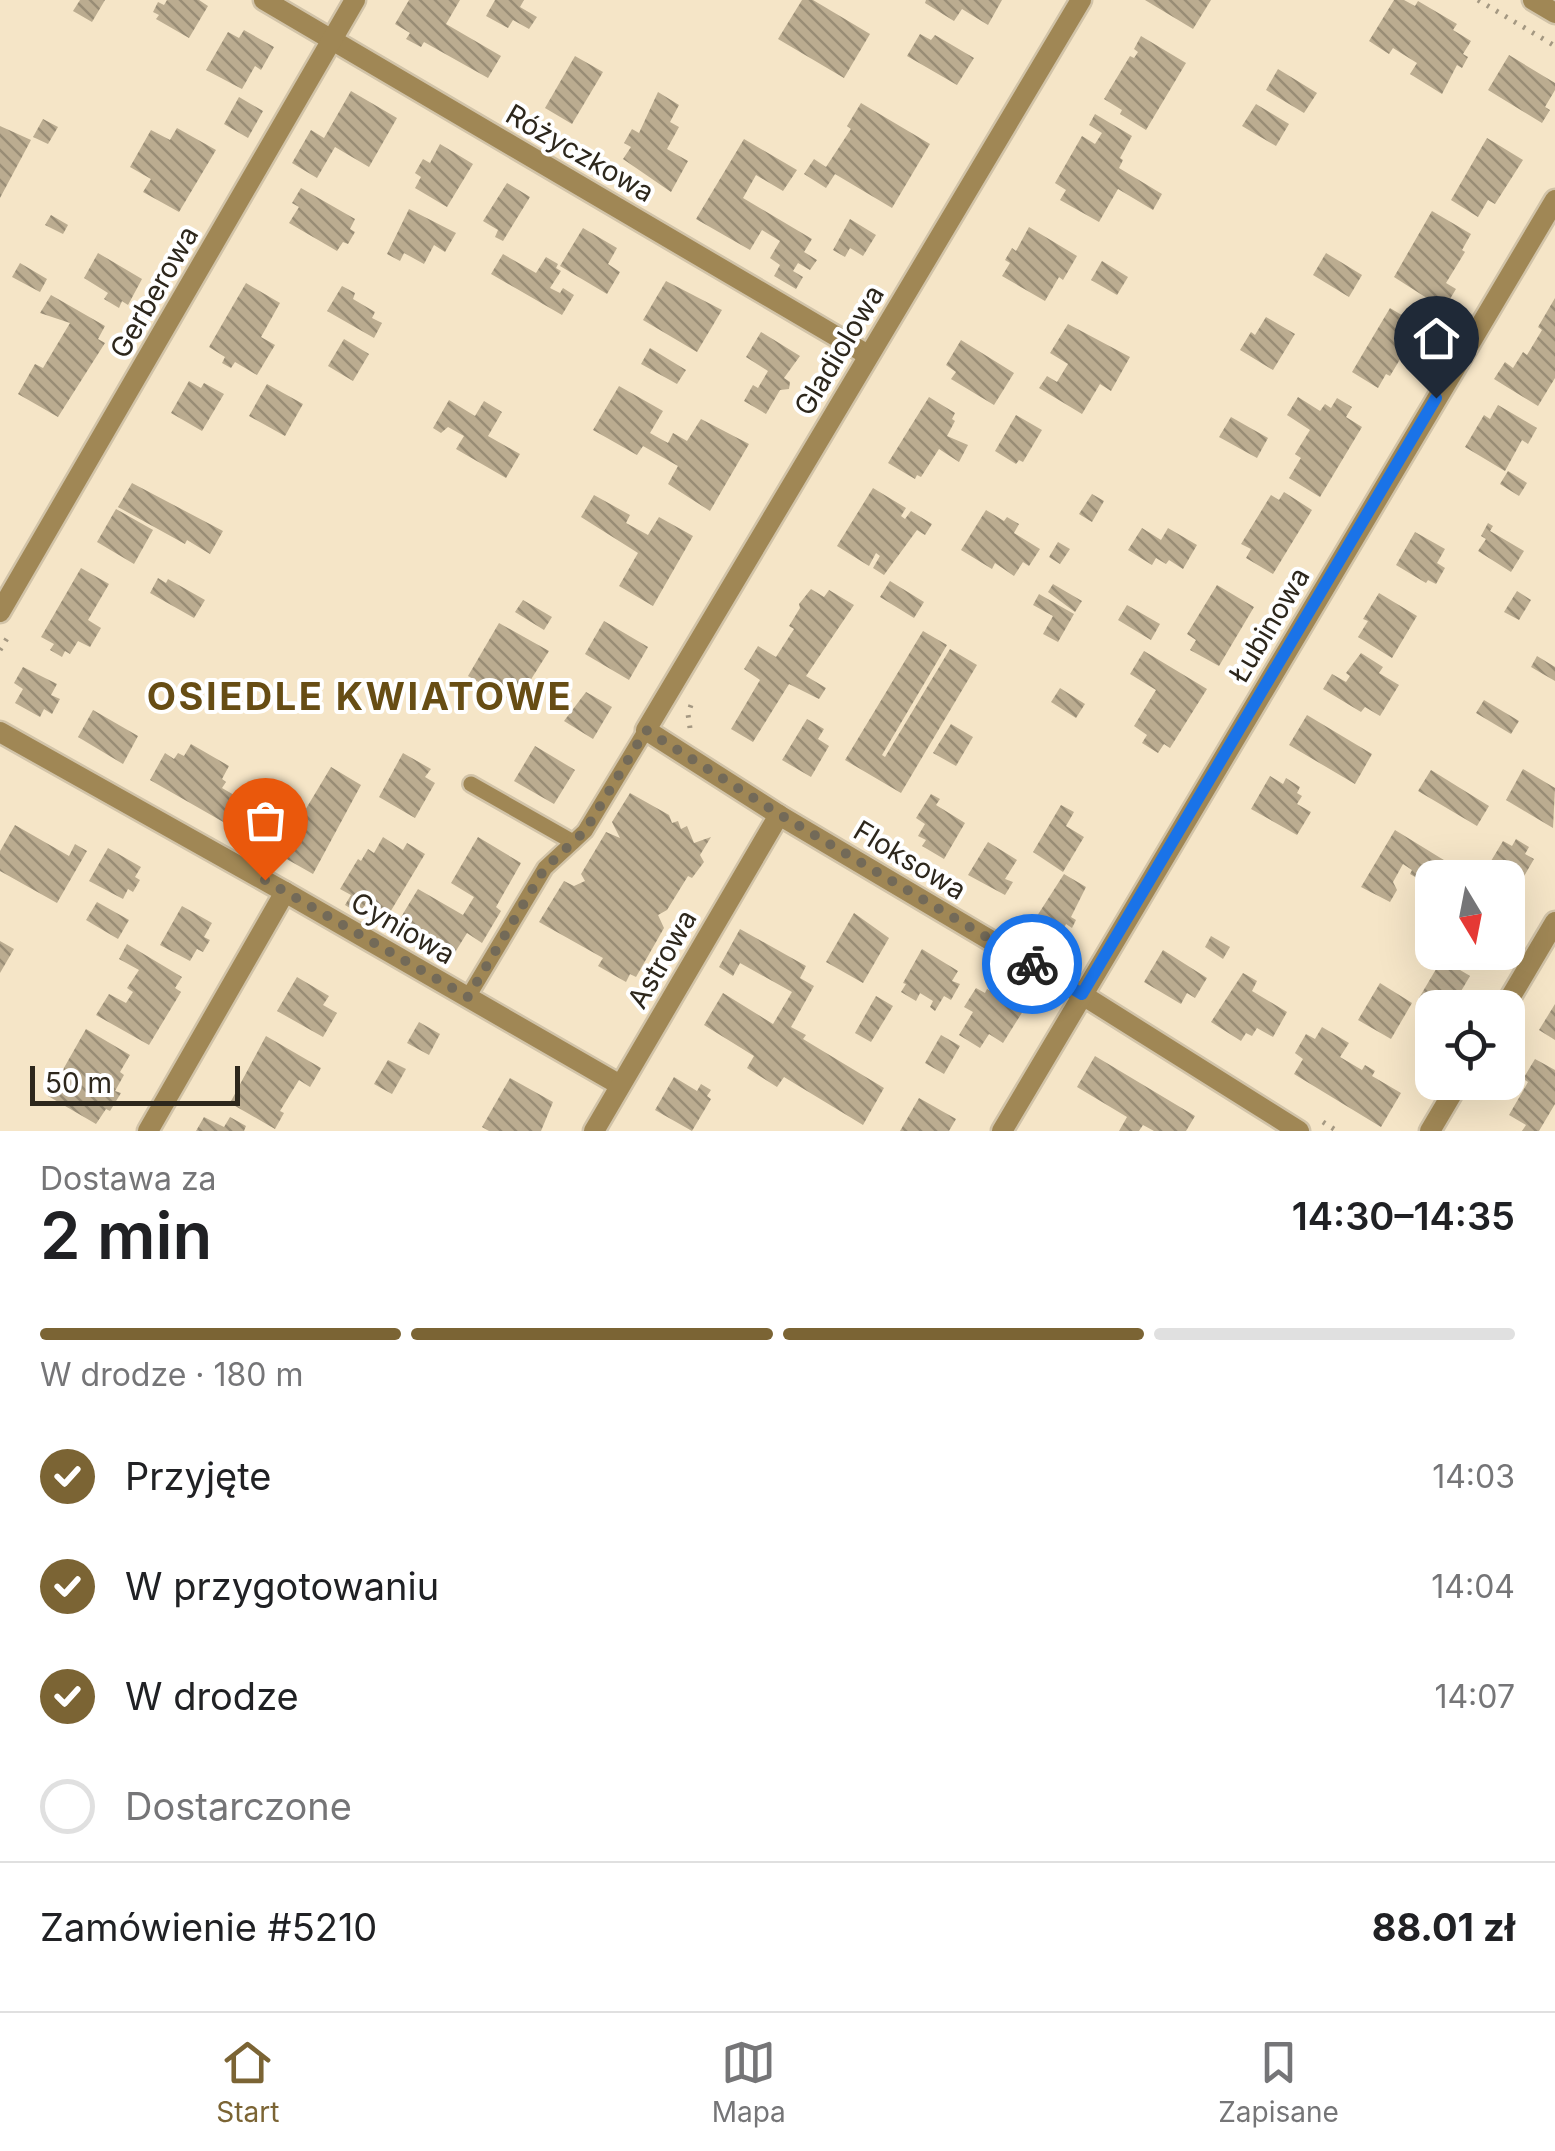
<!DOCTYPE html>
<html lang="pl">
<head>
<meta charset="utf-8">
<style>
	:root { --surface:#fff; --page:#f2f2f2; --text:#202124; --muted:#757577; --line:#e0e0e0; --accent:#7b6434 }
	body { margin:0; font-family:Inter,sans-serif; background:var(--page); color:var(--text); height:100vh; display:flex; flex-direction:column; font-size:38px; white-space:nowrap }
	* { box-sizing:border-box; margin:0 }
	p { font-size:32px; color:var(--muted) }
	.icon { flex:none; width:55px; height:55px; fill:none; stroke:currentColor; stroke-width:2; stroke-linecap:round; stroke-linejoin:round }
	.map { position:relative; height:1131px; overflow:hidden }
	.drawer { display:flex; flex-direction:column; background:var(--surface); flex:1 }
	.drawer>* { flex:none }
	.needle { width:65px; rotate:170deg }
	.tools { position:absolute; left:1415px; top:860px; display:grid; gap:20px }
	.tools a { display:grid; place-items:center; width:110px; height:110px; border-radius:20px; background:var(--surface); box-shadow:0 10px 40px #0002; font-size:50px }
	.scale { position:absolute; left:30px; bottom:25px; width:210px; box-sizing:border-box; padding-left:10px; border:5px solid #2d271c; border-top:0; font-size:28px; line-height:35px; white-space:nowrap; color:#2d271c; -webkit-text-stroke:8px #fff; paint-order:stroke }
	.pin { position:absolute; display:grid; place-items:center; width:85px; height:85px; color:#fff; margin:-102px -42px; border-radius:50% 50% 50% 0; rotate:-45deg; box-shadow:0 0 10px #0007 }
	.pin .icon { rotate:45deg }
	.courier { position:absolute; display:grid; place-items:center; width:100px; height:100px; margin:-50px; border:8px solid #1a73e8; border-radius:50%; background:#fff; color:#222; box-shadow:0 2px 12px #0007 }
	.overview em { font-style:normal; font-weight:600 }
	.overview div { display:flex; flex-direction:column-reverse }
	.overview { display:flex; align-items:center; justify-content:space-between; height:170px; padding:0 40px }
	h1 { font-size:65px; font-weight:600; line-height:75px }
	.bar { display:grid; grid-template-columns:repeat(4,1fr); gap:15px 10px; align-content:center; height:120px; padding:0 40px }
	.bar i { height:12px; border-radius:8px; background:var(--line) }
	.bar .current { background:var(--accent) }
	.bar p { grid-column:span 4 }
	.line { display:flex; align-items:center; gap:25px; padding:0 40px; border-top:2px solid var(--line) }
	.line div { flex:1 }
	ol { padding:0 40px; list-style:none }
	li { display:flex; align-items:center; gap:30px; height:110px }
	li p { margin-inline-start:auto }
	li .icon { padding:10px; border-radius:50%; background:var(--accent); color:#fff; stroke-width:4 }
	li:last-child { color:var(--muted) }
	li i { width:55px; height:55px; border:5px solid var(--line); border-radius:50% }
	.dock { display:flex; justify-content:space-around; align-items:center; height:140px; border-top:2px solid var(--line); background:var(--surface); font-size:28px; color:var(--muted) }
	.dock a { display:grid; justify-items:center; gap:5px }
	.dock .current { color:var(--accent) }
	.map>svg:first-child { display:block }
	.building { fill:url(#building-back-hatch) }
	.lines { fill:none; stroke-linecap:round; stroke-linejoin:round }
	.lane-casing { stroke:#d1c3a8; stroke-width:20 }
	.street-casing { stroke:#d1c3a8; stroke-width:25 }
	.path { stroke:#a49882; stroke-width:5; stroke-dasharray:2.5 8; stroke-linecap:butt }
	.lane { stroke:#a08755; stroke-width:15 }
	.street { stroke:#a08755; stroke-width:20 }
	.done { stroke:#736a58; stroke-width:10; stroke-dasharray:0 18 }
	.route { stroke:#1a73e8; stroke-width:12 }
	.labels { text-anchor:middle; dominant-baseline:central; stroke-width:8; stroke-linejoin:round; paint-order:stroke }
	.street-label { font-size:28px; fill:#2d271c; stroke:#fff }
	.district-label { font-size:38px; font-weight:bold; letter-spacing:2.5px; fill:#674d14; stroke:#fff }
</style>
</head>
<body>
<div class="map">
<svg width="1555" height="1131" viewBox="0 0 1555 1131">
	<defs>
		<pattern id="building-back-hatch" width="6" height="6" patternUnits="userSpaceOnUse" patternTransform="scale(2.5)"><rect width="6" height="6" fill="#bbac90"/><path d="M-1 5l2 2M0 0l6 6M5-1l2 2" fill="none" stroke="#988c75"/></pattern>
	</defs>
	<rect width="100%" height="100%" fill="#f5e5c7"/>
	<g class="building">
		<polygon points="80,0 105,0 92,22 73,11"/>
		<polygon points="167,0 199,0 208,6 189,38 156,19 159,15 153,12 158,2 164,5"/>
		<polygon points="409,0 460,0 446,24 501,56 488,78 424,42 421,47 406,39 410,33 395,24"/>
		<polygon points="495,0 524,0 520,7 537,17 529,29 513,20 508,28 486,16"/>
		<polygon points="802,0 813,0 870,34 844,78 778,39"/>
		<polygon points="926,0 1002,0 988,25 962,9 954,21 925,3"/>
		<polygon points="1145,0 1211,0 1193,29"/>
		<polygon points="1394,0 1404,0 1415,6 1418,1 1457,24 1453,30 1471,41 1463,54 1468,57 1462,68 1457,65 1442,94 1410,74 1417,63 1393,48 1389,54 1369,41"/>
		<polygon points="244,30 274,47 261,70 255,66 242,89 206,70 228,32 239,38"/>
		<polygon points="920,34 931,40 935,35 974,58 957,85 907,56"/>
		<polygon points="1141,36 1186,63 1146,130 1120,114 1122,110 1104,99 1130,56 1134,58 1138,52 1134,49"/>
		<polygon points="1509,55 1555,83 1555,90 1545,107 1550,110 1542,123 1488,90"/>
		<polygon points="575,56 603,72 572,124 545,108"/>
		<polygon points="1278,69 1317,93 1304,113 1266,90"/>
		<polygon points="351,91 397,118 369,167 335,147 317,178 292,163 311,130 324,138"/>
		<polygon points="658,92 679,105 670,122 679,127 667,149 688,161 671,192 623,159 631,147 624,143 632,129 639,133"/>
		<polygon points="239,97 263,111 248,138 224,124"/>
		<polygon points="861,103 930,144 892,208 835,174 826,188 804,174 814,159 826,167 851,129 847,126"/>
		<polygon points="1256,104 1289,124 1276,146 1242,126"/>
		<polygon points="1095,114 1132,136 1120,158 1123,160 1119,168 1162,194 1153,210 1118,189 1099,222 1060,200 1066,190 1055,183 1078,143 1082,136 1095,144 1102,133 1089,125"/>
		<polygon points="43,119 58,127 48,144 33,137"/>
		<polygon points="0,126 31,140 0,198"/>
		<polygon points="177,128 216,150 179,212 143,192 151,179 130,167 151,130 170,140"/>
		<polygon points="1487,138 1523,160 1495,204 1488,200 1478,217 1451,200"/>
		<polygon points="744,139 797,170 783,191 756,175 743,198 812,239 804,252 817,260 810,270 798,263 793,271 803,277 796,289 774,276 780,265 770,258 780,241 762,230 750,250 696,219"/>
		<polygon points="440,144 473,164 447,207 415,188 421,177 415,173 423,159 430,163"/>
		<polygon points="507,183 530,197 503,241 495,237 498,230 483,221"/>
		<polygon points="301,188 355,219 350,229 355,232 348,244 343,242 337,251 289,223 299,207 292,203"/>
		<polygon points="409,209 456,233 445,252 434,245 424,264 404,253 400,261 387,254"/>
		<polygon points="1432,211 1471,234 1462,250 1465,252 1446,283 1456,289 1444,309 1394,277"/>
		<polygon points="51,215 68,225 63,234 45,225"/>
		<polygon points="850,219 876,235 863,256 850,248 845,257 833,250"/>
		<polygon points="1029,227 1077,256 1063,280 1059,277 1045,301 1002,276 1010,263 1005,260 1012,248 1016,251"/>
		<polygon points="583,228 617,248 608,264 620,272 607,294 560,266"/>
		<polygon points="98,253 142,279 128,305 122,301 119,308 104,299 108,293 84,278"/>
		<polygon points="1326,253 1362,275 1349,297 1313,275"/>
		<polygon points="503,254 536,273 546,257 558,264 556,268 561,271 550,288 560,293 563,288 574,295 562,315 491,274"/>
		<polygon points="1102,261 1128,277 1117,295 1091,280"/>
		<polygon points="20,263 47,279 40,292 12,277"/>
		<polygon points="666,281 722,310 697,352 643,320"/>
		<polygon points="246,283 280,303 261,337 275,345 257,375 235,362 231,368 222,363 225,357 209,347"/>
		<polygon points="342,286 355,293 353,299 375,312 372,318 382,323 374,338 327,311"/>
		<polygon points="51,295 105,326 98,339 105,343 58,417 18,394 35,364 43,368 70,323 40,313"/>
		<polygon points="1555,298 1555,378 1538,406 1494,379 1505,362 1513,368 1523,352 1527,355 1542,330 1538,327"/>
		<polygon points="1390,308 1420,326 1390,376 1386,374 1378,388 1352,372"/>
		<polygon points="1266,317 1295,334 1273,370 1240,350 1251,332 1255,335"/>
		<polygon points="1068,324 1130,357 1111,391 1100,384 1082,414 1039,388 1047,376 1057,382 1068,364 1050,353"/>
		<polygon points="761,332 800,356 784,378 790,382 789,389 780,390 766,414 744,401 753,385 758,388 768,371 746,357"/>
		<polygon points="344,339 369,354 353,381 328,366"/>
		<polygon points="961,340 1014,373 994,405 951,379 956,372 946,365"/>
		<polygon points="650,348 686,370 677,384 641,364"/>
		<polygon points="189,381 201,388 204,383 224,394 202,431 171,413"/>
		<polygon points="267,384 303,404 285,436 249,416"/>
		<polygon points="619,386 663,411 650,433 668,443 673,433 687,441 701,419 749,444 710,511 668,484 678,466 643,446 637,455 593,430"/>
		<polygon points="929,397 955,413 952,419 955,421 947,436 968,445 959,462 939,449 921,477 917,475 915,479 888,463"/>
		<polygon points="1298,397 1320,411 1325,404 1331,408 1337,398 1352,407 1346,417 1362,427 1320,497 1289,478 1301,458 1295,454 1310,430 1287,415"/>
		<polygon points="449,400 475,416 484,401 502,412 488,436 520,454 506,478 456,449 464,436 448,427 441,433 433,428"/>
		<polygon points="1498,405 1537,428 1528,444 1522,440 1505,471 1465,447 1484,415 1490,419"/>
		<polygon points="1016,415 1042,430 1023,462 1019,460 1016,464 995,451"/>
		<polygon points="1231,417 1268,438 1257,458 1219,437"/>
		<polygon points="1508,471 1527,483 1519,496 1500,484"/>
		<polygon points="132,483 223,531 210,554 187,540 185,544 118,507"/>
		<polygon points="873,488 906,508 901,516 905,519 911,511 932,524 925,535 917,530 884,575 873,568 880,556 876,553 869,566 837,546"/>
		<polygon points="1284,492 1312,510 1273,574 1246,558 1251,549 1241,544 1271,495 1279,500"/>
		<polygon points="1092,494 1104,501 1092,522 1079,514"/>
		<polygon points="594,495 630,515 626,523 648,535 659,517 693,536 653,606 619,586 638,553 581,517"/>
		<polygon points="116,509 153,530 134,564 97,542"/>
		<polygon points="986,510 1004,521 1007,517 1019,524 1014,533 1040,549 1029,566 1023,562 1014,576 995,563 992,569 961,550"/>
		<polygon points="1488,523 1493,526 1490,531 1524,551 1511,572 1478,551 1486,539 1481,536"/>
		<polygon points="1142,528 1161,540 1168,528 1197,545 1183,569 1169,560 1166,564 1156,558 1152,565 1128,550"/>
		<polygon points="1415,532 1445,549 1437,563 1445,568 1436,584 1428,580 1426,583 1396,565"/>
		<polygon points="1058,542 1070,549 1060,564 1049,557"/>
		<polygon points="81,568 109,584 88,620 101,628 90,647 78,641 70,654 65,651 62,657 50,650 54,644 41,637"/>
		<polygon points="158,578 166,583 168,579 205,600 194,618 150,593"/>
		<polygon points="890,581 924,602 914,618 880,597"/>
		<polygon points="1053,584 1082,601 1075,612 1048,592"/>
		<polygon points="1217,585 1254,607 1219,666 1190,650 1196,640 1187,634"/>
		<polygon points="811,589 824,597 829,590 854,605 806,676 826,688 819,699 789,684 753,742 731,729 760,680 744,669 758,646 776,657 794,629 789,626 800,608 799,604"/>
		<polygon points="1517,591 1531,600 1519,620 1504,612"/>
		<polygon points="1379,593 1417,616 1392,658 1358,637 1368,621 1363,619"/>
		<polygon points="1039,594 1074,614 1058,642 1043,634 1053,616 1033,605"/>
		<polygon points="523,600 552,617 544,630 515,612"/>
		<polygon points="1127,605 1160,624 1151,640 1118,620"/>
		<polygon points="604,621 648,647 629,680 585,654"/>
		<polygon points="499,623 549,651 516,703 468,676"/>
		<polygon points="923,631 947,645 882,755 885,757 950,649 977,665 901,793 845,760"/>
		<polygon points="1144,651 1207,689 1170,748 1164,744 1158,753 1142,743 1147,735 1134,726 1156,690 1130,674"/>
		<polygon points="1361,653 1383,667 1379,673 1399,685 1380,716 1365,707 1361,712 1323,689 1332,674 1346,682 1350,676 1346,673"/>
		<polygon points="1537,656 1555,667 1555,681 1531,667"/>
		<polygon points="23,667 57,684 51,695 60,699 52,714 44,709 40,717 15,703 23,689 14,683"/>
		<polygon points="1060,688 1085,704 1076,718 1051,702"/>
		<polygon points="586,692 612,707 593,739 564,721"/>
		<polygon points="1484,700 1519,721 1511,734 1476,713"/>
		<polygon points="93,710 138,736 123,764 78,737"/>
		<polygon points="1307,715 1372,754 1355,784 1289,745"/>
		<polygon points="807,719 824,729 818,739 829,746 811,777 782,760"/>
		<polygon points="951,724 973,737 956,766 933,753"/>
		<polygon points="191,744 229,766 222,779 226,782 222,788 246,802 232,827 150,780 165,753 174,759 178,753 184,756"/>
		<polygon points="535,746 575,770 554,804 514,781"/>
		<polygon points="403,753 431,769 425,777 435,783 415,818 379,797"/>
		<polygon points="331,767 361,785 313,874 248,837 259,817 264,819 272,807 298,822"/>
		<polygon points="1523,769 1555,788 1553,828 1506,800"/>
		<polygon points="1431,770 1489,806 1477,826 1418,791"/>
		<polygon points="1270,776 1283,784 1286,778 1300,787 1297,793 1302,796 1297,804 1311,812 1297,835 1251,809"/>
		<polygon points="630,793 669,815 672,823 678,821 681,829 687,826 694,843 711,837 700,855 704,862 692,878 688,876 667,910 658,915 664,928 636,977 630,974 626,982 598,966 603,958 539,922 564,881 574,886 585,881 581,874 606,832 620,838 612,822"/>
		<polygon points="931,794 940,799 936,805 965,823 944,859 922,846 926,840 918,836 925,824 916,818"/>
		<polygon points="1061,805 1074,812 1066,826 1084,837 1063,872 1033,852"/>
		<polygon points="15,825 69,856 75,844 87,851 57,903 0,871 0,851"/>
		<polygon points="1395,830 1460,870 1455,878 1432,878 1432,882 1430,880 1427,884 1410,874 1412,870 1403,864 1393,882 1397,890 1390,902 1361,887"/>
		<polygon points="383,837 403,850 407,843 425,854 389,914 366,903 360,914 345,905 351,895 340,889 358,859 361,861 368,849 374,853"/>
		<polygon points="478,837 521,863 496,907 501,911 482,943 467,933 454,954 398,922 418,889 463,915 474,897 451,883"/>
		<polygon points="1516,839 1529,847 1525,854 1534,859 1516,890 1508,885 1508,878 1495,878 1485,871 1503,841 1512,846"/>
		<polygon points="988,842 1017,860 1005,879 1013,882 1005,895 968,875"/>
		<polygon points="108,848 141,867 135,877 140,880 133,892 128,889 123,899 89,881"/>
		<polygon points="1064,874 1086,887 1071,917 1076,920 1072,928 1066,924 1062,932 1037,916"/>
		<polygon points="97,902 129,920 118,939 86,920"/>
		<polygon points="182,906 212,923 204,937 210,940 203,952 197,949 190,961 160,945"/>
		<polygon points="854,913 889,938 863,983 826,962"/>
		<polygon points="740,929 806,966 800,978 814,986 791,1027 806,1035 803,1039 884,1088 863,1125 784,1077 777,1087 747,1068 754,1056 704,1025 723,993 773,1024 792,992 740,963 733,976 719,967"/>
		<polygon points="1211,936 1230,947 1223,959 1205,947"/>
		<polygon points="0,941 14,949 0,973"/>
		<polygon points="127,944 182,977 175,988 181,992 149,1045 96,1015 109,994 126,1003 133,992 127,988 139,970 119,959"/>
		<polygon points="922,949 958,971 952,981 960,984 951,1000 944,996 935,1011 930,1007 933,1001 920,993 916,1001 901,992 906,984 903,983"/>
		<polygon points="1163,950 1207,978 1195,998 1187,993 1181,1004 1144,982"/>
		<polygon points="1442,959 1470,976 1451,1008 1435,1008 1419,998"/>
		<polygon points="1243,973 1257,981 1252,991 1287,1012 1273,1037 1257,1028 1252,1036 1246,1033 1241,1041 1211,1022"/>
		<polygon points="297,977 329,996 323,1005 337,1013 323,1037 277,1011"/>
		<polygon points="1380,983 1412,1003 1391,1039 1358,1020"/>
		<polygon points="976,988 985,993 987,989 1023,1011 1003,1043 989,1034 980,1048 959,1035 973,1012 964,1007"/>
		<polygon points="876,996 893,1006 871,1042 855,1033"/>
		<polygon points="1555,1004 1555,1040 1539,1030"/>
		<polygon points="419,1022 440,1034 429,1055 407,1043"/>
		<polygon points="1322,1027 1349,1043 1340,1057 1362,1070 1365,1065 1375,1071 1372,1076 1401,1093 1381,1127 1294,1074 1303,1059 1295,1053 1306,1034 1315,1039"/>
		<polygon points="86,1029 130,1055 120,1072 124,1075 115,1091 121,1093 110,1111 106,1109 96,1124 48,1096"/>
		<polygon points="941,1035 960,1046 944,1074 925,1063"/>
		<polygon points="266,1036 321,1068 310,1087 299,1080 280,1111 284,1113 275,1129 230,1103"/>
		<polygon points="1095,1056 1195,1116 1186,1131 1154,1131 1143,1125 1139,1131 1119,1131 1127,1117 1077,1087"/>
		<polygon points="1535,1059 1555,1070 1555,1104 1539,1131 1522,1131 1526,1125 1509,1115 1528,1082 1523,1079"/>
		<polygon points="388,1060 406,1069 392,1094 374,1084"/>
		<polygon points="674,1077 697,1091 701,1084 711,1090 707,1096 711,1099 692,1131 655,1110"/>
		<polygon points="510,1078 553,1102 541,1131 489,1131 482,1127"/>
		<polygon points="919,1098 956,1119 949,1131 900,1131"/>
		<polygon points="204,1117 224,1127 230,1117 246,1126 244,1131 196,1131"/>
	</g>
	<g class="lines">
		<g class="lane-casing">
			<g id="lane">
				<polyline points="471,784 573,842"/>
				<polyline points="468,997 545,868 585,831 646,730"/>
			</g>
		</g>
		<g class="street-casing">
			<g id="street">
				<polyline points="264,0 868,355"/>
				<polyline points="1081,0 646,730 779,815 1081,994 1299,1131"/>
				<polyline points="1533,0 1555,13"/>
				<polyline points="0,612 355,0"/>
				<polyline points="0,732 285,892 620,1085"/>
				<polyline points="1504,1008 1555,922"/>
				<polyline points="148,1131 285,892"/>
				<polyline points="594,1131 779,815"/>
				<polyline points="1002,1131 1555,200"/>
				<polyline points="1430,1131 1459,1082"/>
			</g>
		</g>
		<g class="path">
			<polyline points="1478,0 1555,46"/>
			<polyline points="0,650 9,635"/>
			<polyline points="690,728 688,714 691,705"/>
			<polyline points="1323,1122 1337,1131"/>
		</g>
		<use href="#lane" class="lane"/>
		<use href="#street" class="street"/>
	</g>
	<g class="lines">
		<polyline class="done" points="265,880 468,997 545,868 585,831 646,730 779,814 1032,964"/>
		<polyline class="route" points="1032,964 1082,994 1436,398"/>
	</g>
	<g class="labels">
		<g class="street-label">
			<text transform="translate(580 153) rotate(30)">Różyczkowa</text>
			<text transform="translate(154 292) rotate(-60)">Gerberowa</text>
			<text transform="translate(839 350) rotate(-59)">Gladiolowa</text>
			<text transform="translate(1269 625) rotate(-59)">Łubinowa</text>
			<text transform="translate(910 860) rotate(31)">Floksowa</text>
			<text transform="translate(403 928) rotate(30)">Cyniowa</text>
			<text transform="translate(662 959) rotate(-60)">Astrowa</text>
		</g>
		<g class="district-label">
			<text x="360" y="696">OSIEDLE KWIATOWE</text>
		</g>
	</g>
</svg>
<div class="tools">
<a><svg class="needle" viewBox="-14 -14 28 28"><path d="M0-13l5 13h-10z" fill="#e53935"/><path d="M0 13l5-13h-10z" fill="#757577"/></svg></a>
<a><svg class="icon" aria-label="locate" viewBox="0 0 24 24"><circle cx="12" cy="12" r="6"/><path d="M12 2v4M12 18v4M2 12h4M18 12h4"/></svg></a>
</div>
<div class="scale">50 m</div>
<div class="pin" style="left:265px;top:880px;background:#ea580c"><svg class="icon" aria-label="bag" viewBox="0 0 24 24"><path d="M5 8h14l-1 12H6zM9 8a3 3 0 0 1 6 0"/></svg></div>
<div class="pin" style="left:1436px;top:398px;background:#1f2937"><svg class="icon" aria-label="home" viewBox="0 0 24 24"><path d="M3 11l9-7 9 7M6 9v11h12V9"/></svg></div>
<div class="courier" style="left:1032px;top:964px"><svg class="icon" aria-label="bike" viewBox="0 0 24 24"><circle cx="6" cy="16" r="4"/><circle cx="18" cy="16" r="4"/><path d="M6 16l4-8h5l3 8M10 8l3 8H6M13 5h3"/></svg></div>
</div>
<section class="drawer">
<div class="overview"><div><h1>2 min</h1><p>Dostawa za</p></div><em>14:30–14:35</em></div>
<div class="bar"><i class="current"></i><i class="current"></i><i class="current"></i><i></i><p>W drodze · 180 m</p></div>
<ol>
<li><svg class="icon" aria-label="check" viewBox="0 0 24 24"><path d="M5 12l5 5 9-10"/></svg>Przyjęte<p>14:03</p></li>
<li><svg class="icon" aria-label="check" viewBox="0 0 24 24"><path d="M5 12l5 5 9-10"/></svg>W przygotowaniu<p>14:04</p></li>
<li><svg class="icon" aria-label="check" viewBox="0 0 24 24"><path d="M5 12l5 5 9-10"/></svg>W drodze<p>14:07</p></li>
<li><i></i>Dostarczone</li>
</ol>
<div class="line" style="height:130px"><div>Zamówienie #5210</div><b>88.01 zł</b></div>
</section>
<nav class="dock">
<a class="current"><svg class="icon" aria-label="home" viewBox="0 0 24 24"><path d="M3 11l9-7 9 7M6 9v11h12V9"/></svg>Start</a>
<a><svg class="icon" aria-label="map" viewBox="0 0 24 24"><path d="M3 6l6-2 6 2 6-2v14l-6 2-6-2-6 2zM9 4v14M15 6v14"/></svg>Mapa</a>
<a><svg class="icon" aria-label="saved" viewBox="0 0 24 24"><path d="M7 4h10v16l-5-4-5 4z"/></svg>Zapisane</a>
</nav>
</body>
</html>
